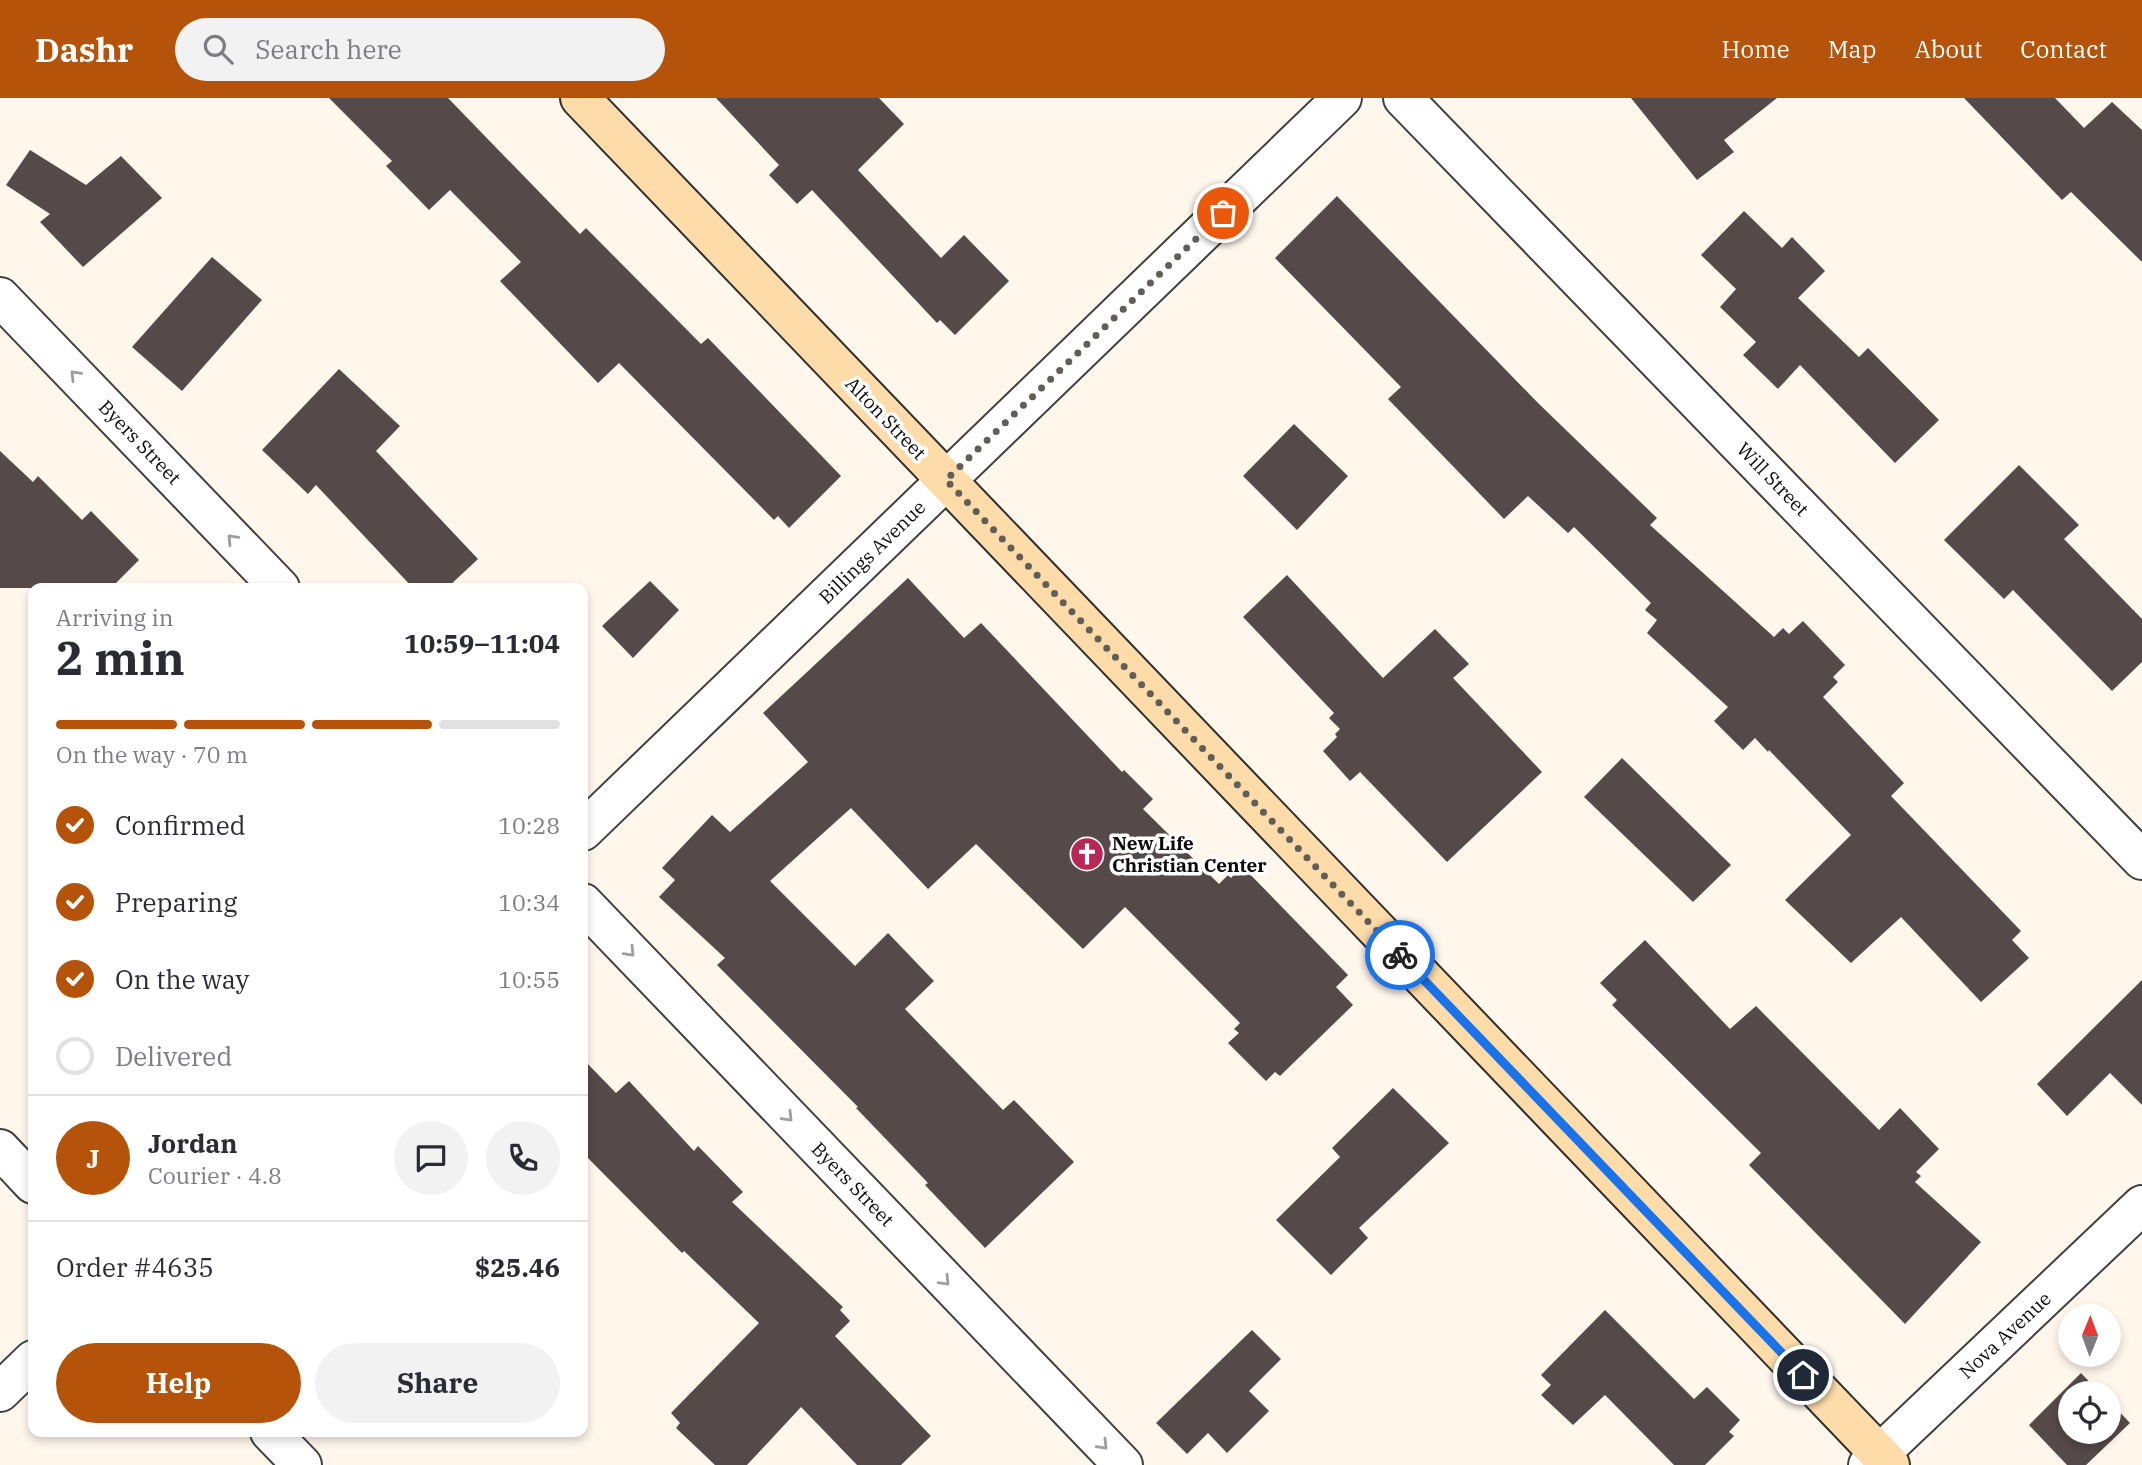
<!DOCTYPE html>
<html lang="en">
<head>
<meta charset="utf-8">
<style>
	:root { --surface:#fff; --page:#f2f2f3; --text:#2b2b33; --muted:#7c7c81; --line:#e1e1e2; --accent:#b45309 }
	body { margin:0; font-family:"IBM Plex Serif",serif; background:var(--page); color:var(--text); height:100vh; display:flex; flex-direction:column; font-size:26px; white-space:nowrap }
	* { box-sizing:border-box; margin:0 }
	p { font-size:23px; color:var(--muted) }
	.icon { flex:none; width:38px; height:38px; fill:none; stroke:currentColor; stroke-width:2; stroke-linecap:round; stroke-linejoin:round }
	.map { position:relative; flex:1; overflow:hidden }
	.drawer { position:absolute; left:28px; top:485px; width:560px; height:854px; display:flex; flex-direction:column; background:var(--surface); border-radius:14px; box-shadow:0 4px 10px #0003 }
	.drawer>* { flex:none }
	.needle { width:46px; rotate:1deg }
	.buttons { position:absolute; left:2058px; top:1206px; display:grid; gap:14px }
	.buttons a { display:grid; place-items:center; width:63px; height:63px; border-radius:50%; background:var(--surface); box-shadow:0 4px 10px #0003; font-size:35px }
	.pin { position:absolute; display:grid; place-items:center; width:60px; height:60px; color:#fff; margin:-30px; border:4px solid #fff; border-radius:50%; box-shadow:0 2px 7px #0007 }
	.courier { position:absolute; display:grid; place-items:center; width:70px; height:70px; margin:-35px; border:5px solid #1a73e8; border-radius:50%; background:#fff; color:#222; box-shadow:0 2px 9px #0007 }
	.head em { font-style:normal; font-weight:800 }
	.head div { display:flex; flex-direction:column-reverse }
	.head { display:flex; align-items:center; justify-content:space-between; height:119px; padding:0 28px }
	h1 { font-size:46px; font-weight:800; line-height:52px }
	.bar { display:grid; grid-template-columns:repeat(4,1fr); gap:10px 7px; align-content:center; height:84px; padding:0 28px }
	.bar i { height:9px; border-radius:5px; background:var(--line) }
	.bar .selected { background:var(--accent) }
	.bar p { grid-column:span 4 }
	.line { display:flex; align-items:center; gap:18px; padding:0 28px; border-top:2px solid var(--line) }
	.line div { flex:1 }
	.round { display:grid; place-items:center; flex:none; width:74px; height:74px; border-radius:37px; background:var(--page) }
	ol { padding:0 28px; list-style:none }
	li { display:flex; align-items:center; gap:21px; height:77px }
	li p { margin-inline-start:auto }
	li .icon { padding:7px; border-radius:50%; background:var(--accent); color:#fff; stroke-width:4 }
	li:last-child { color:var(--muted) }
	li i { width:38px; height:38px; border:4px solid var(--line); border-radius:50% }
	.button { display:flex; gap:14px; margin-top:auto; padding:14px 28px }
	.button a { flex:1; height:80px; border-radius:42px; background:var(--accent); color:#fff; font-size:28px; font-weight:800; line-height:80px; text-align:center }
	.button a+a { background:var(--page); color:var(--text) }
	header { display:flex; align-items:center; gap:42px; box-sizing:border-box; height:98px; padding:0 35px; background:var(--accent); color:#fff }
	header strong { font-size:33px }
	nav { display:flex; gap:38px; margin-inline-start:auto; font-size:24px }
	.search { width:490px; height:63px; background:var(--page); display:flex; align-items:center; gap:18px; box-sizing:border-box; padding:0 24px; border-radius:38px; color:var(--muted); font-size:26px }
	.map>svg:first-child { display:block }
	.building { fill:#554a49 }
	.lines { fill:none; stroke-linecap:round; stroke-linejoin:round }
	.street-casing { stroke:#3f3f3f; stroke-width:42 }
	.secondary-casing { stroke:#2e2e2e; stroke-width:42 }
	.street { stroke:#fff; stroke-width:38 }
	.secondary { stroke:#fddca9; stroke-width:38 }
	.oneway { stroke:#9e9e9e }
	.done { stroke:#615e5a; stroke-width:7; stroke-dasharray:0 12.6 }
	.route { stroke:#1a73e8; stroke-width:9 }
	.labels { text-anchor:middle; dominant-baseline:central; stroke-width:7; stroke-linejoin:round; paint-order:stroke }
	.street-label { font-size:19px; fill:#0c0c0c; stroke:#fff }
	.poi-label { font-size:19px; font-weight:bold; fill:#0c0c0c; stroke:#fff; text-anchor:start }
</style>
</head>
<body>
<header>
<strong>Dashr</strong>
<div class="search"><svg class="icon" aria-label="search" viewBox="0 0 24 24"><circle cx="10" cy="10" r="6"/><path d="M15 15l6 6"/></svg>Search here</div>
<nav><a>Home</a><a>Map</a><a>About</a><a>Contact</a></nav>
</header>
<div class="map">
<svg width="2142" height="1367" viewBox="0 0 2142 1367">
	<rect width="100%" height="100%" fill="#fff6ec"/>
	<g class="building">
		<polygon points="329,0 448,0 580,136 586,130 701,246 708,240 841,378 789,430 778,418 774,422 619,265 598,285 500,183 521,164 450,92 429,112 386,68 392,63"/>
		<polygon points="716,0 879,0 904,26 858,72 941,160 964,137 1009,183 955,237 940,222 937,225 812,92 797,106 769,77 779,67"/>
		<polygon points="1631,0 1777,0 1724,42 1734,54 1697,82"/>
		<polygon points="1964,0 2055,0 2084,30 2112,4 2142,32 2142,164 2071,94 2062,102"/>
		<polygon points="30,52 86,87 121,58 162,100 83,169 40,124 50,116 6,87"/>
		<polygon points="1337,98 1537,304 1657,420 1650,427 1774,539 1783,530 1789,536 1803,523 1845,567 1833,579 1838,584 1823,599 1904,685 1891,698 2021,833 2012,842 2029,860 1981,904 1901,819 1851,865 1785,802 1851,737 1769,652 1768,654 1755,640 1743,652 1714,623 1728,609 1647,535 1657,522 1645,512 1651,505 1574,429 1568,435 1528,398 1504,421 1388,301 1401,289 1275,160"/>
		<polygon points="1744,113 1782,150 1792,139 1825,173 1798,200 1859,259 1868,250 1939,322 1895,365 1800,267 1778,291 1743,257 1756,244 1720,209 1736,191 1701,157"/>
		<polygon points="212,159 262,202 182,293 132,249"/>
		<polygon points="339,271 400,328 376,353 478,461 447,490 413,490 316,387 308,396 262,352"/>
		<polygon points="1294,326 1348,378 1297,432 1243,378"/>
		<polygon points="0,353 33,384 38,378 82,422 91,413 139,462 111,490 0,490"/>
		<polygon points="2019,367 2079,427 2064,441 2142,521 2142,564 2112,593 2013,492 2004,501 1944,442"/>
		<polygon points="1287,477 1383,580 1435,531 1469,566 1453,580 1542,674 1447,764 1360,674 1350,683 1323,653 1337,639 1335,636 1340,631 1329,620 1334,615 1243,519"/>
		<polygon points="908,480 964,540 981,525 1122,674 1124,672 1153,701 1143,711 1219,786 1228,777 1231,780 1242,768 1348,877 1336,889 1353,907 1280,978 1275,974 1266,983 1228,945 1239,935 1234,931 1240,925 1125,809 1083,851 976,746 928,791 851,710 770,783 855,868 888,835 934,883 905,911 1003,1012 1014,1002 1074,1064 985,1150 925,1087 928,1085 856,1010 858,1009 717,867 725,860 659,799 675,782 662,770 712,717 730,734 808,664 763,615"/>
		<polygon points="650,483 679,512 633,560 602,528"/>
		<polygon points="1622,660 1731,767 1693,804 1584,699"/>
		<polygon points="1645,842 1730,931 1756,908 1879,1032 1900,1010 1939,1051 1916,1074 1921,1078 1915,1084 1981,1144 1905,1226 1749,1067 1761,1055 1612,907 1617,902 1600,885"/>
		<polygon points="2142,882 2142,1007 2110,975 2067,1018 2037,986"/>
		<polygon points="583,961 616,995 629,983 694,1053 698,1048 743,1094 732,1104 843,1209 840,1212 850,1223 835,1238 931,1338 901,1367 857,1367 801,1309 747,1367 715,1367 676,1330 680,1325 671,1315 759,1225 684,1153 682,1155 583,1055"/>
		<polygon points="1393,990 1449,1045 1359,1130 1368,1140 1331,1177 1276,1122 1340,1059 1332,1050"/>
		<polygon points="1605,1212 1694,1301 1707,1289 1740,1322 1729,1334 1734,1338 1705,1367 1674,1367 1605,1297 1573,1327 1541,1297 1551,1287 1541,1277"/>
		<polygon points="1252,1232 1281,1261 1249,1293 1269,1313 1227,1355 1208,1335 1187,1356 1156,1325"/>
		<polygon points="2081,1275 2100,1295 2070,1295 2070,1334 2109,1334 2109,1303 2130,1325 2086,1367 2067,1367 2029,1327"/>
	</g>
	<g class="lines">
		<g class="street-casing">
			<g id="street">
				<polyline points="1403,0 2142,762"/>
				<polyline points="0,199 280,490"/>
				<polyline points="583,733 1342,0"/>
				<polyline points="583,805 1123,1367"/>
				<polyline points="0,1051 33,1086"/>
				<polyline points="0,1294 33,1262"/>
				<polyline points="270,1334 302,1367"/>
				<polyline points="1868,1367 2142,1107"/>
			</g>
		</g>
		<g class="secondary-casing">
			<polyline id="secondary" points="580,0 1890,1367"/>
		</g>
		<use href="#street" class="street"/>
		<use href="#secondary" class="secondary"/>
	</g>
	<defs><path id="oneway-chevron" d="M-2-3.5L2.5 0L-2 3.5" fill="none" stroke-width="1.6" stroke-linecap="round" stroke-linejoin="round" transform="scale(1.75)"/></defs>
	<g class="oneway">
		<use href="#oneway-chevron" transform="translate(75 277) rotate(-134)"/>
		<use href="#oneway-chevron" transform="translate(232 441) rotate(-134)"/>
		<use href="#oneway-chevron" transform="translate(630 854) rotate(46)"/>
		<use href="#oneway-chevron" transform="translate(788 1019) rotate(46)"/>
		<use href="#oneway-chevron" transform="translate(945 1183) rotate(46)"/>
		<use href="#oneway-chevron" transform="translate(1103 1347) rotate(46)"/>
	</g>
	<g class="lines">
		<polyline class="done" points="1223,115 946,382 1400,857"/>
		<polyline class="route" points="1400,857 1803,1277"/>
	</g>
	<defs>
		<g id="church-disc" transform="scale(1.75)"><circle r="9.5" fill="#b82857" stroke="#fff"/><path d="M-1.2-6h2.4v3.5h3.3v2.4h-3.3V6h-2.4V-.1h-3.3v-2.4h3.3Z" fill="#fff"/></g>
	</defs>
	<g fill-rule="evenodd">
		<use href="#church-disc" x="1087" y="756"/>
	</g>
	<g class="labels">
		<g class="street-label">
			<text transform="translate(886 320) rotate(46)">Alton Street</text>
			<text transform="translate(140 344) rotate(46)">Byers Street</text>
			<text transform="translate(1773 381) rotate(46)">Will Street</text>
			<text transform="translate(872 454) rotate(-44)">Billings Avenue</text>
			<text transform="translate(853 1086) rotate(46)">Byers Street</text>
			<text transform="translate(2005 1237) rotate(-43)">Nova Avenue</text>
		</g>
		<g class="poi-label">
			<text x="1112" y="745">New Life<tspan x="1112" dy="22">Christian Center</tspan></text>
		</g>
	</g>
</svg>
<div class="buttons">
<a><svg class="needle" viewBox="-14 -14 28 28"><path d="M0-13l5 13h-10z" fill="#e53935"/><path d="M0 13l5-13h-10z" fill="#7c7c81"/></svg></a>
<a><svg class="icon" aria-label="locate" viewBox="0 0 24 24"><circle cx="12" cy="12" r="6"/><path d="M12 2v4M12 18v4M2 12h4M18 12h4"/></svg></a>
</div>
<div class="pin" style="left:1223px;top:115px;background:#ea580c"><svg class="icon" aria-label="bag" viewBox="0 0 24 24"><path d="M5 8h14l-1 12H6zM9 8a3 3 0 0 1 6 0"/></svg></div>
<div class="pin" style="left:1803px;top:1277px;background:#1f2937"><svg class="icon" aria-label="home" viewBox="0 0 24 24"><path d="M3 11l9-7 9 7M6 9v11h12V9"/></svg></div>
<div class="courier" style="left:1400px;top:857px"><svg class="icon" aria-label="bike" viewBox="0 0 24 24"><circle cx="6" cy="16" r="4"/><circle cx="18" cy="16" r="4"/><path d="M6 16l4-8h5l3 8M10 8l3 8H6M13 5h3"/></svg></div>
<section class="drawer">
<div class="head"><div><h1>2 min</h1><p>Arriving in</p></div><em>10:59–11:04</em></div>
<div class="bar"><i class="selected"></i><i class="selected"></i><i class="selected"></i><i></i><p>On the way · 70 m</p></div>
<ol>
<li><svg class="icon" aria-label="check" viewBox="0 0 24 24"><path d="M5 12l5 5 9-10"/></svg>Confirmed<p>10:28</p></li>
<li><svg class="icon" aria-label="check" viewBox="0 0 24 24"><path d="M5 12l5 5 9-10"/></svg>Preparing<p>10:34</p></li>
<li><svg class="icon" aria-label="check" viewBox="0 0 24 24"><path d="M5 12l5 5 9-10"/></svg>On the way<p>10:55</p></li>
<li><i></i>Delivered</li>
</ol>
<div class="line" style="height:126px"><b class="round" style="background:var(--accent);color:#fff">J</b><div><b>Jordan</b><p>Courier · 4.8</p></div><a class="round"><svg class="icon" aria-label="chat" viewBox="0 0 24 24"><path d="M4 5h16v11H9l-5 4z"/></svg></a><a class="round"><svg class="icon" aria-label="phone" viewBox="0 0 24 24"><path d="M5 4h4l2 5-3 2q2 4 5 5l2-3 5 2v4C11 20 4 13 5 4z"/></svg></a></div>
<div class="line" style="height:91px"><div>Order #4635</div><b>$25.46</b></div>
<div class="button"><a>Help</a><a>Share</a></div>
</section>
</div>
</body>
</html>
